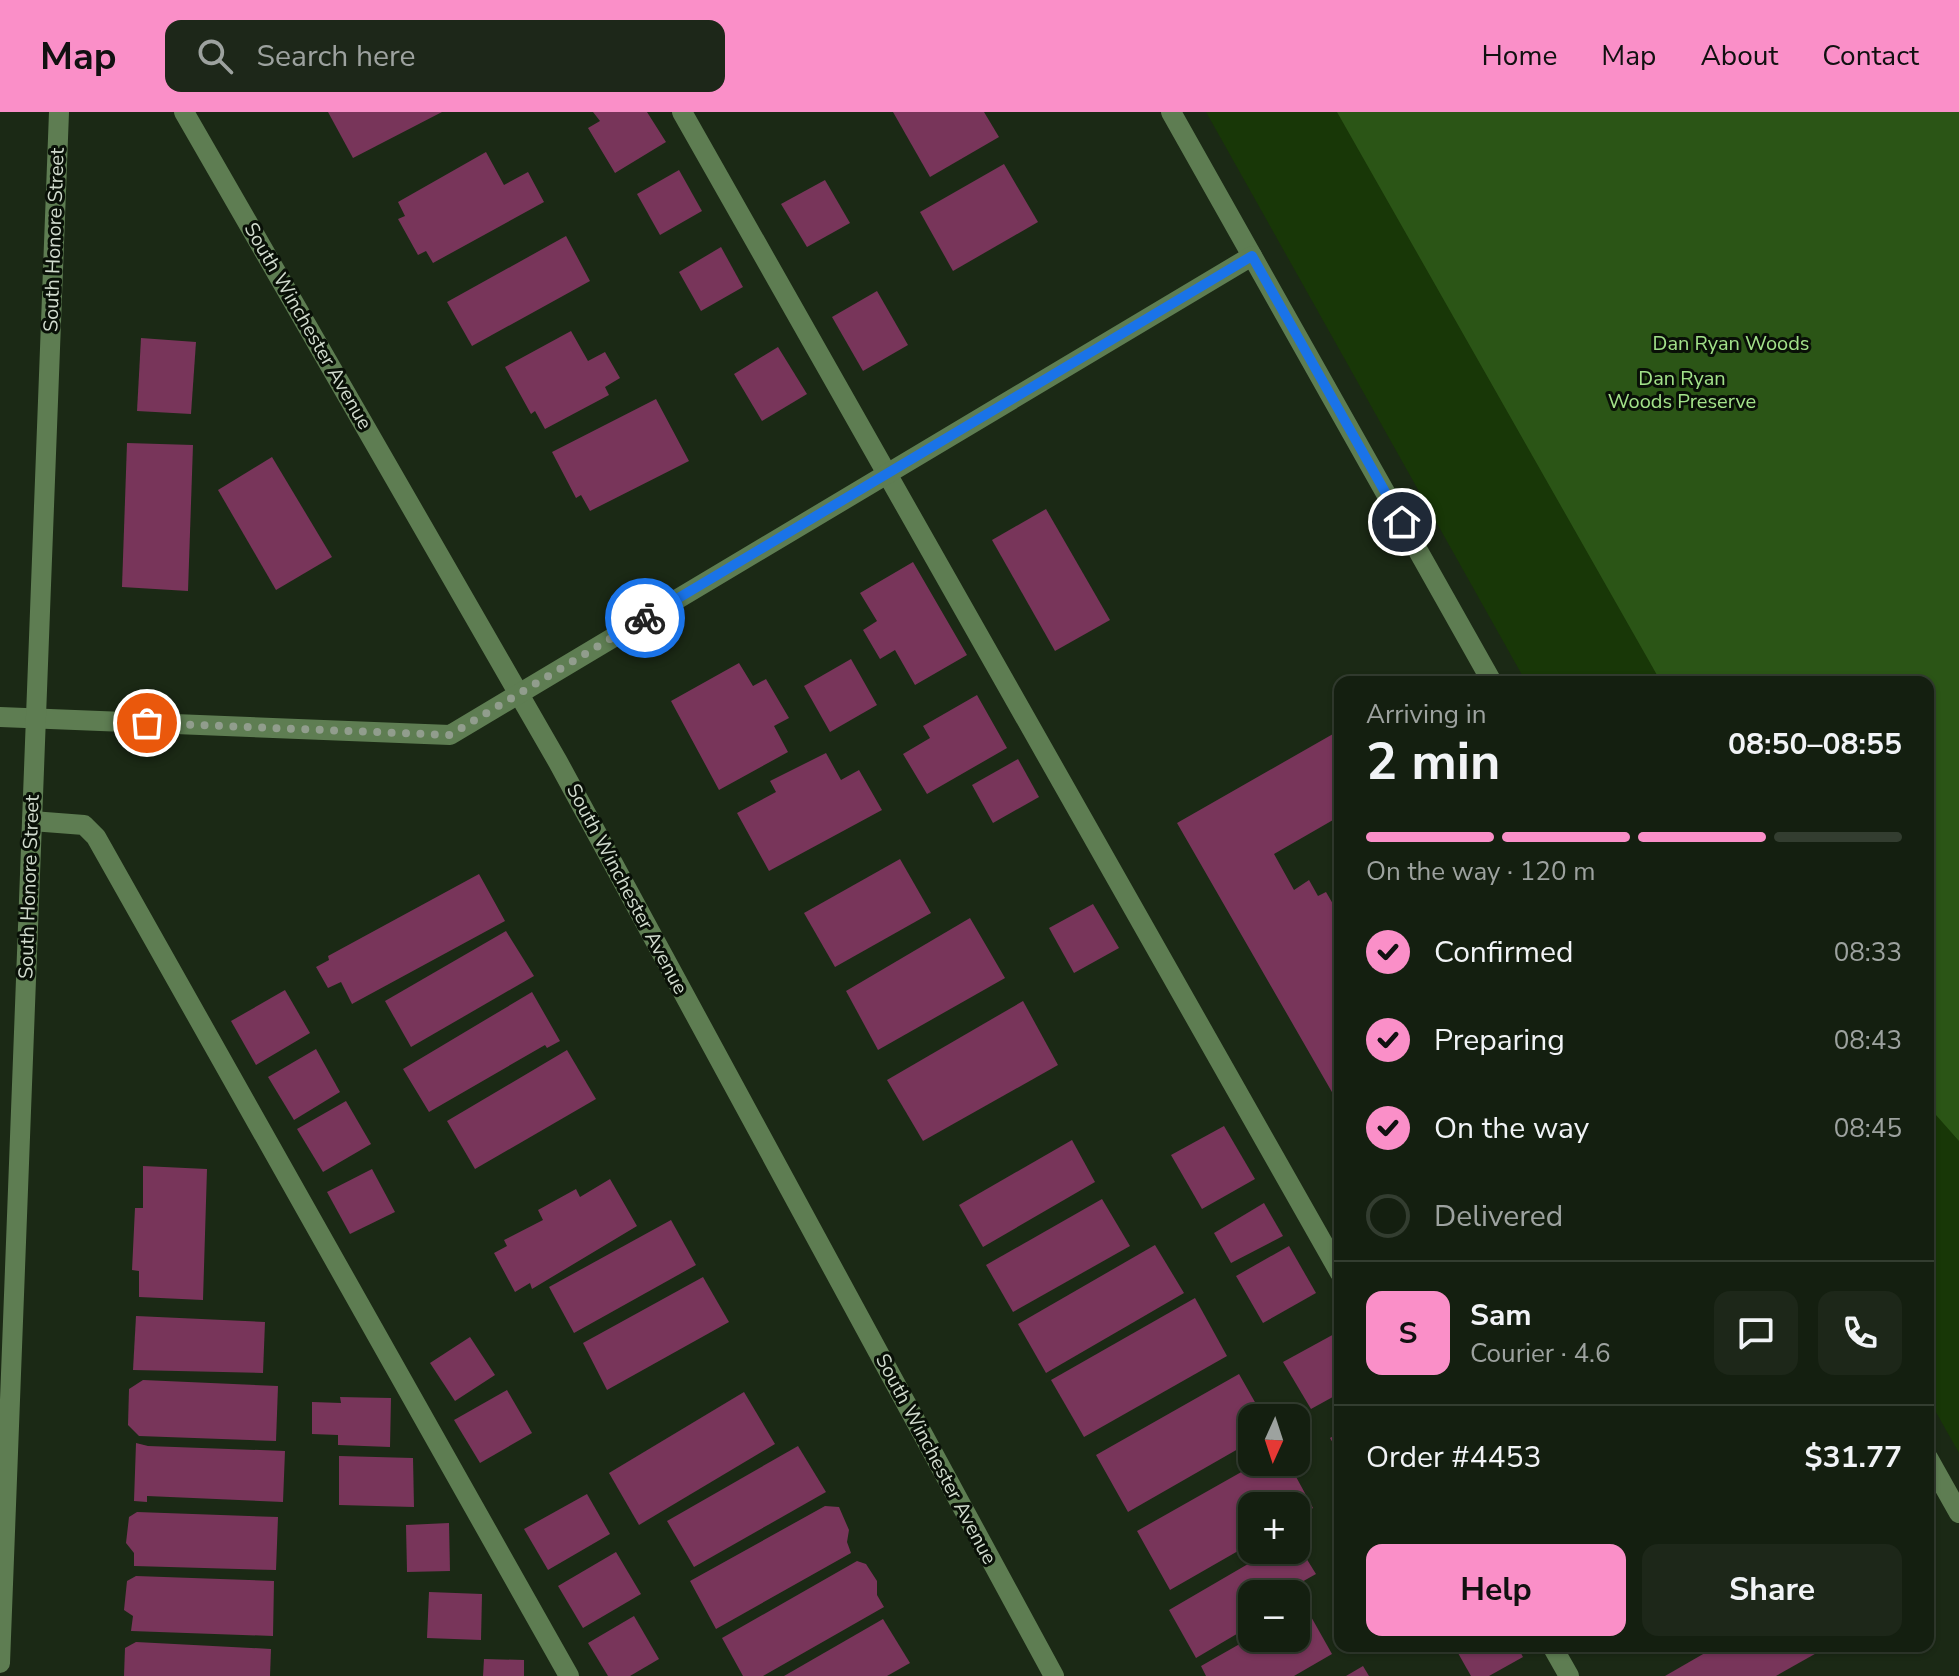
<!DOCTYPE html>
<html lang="en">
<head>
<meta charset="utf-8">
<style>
	:root { --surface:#141f10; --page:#1d2719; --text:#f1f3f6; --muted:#9da29f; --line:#333d30; --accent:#fa8fc8 }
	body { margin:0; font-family:"Nunito Sans",sans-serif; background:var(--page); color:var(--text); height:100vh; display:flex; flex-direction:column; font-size:30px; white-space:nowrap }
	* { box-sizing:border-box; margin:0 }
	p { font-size:26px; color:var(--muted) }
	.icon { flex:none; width:44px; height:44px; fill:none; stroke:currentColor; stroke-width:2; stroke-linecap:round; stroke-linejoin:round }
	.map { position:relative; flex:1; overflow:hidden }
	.drawer { position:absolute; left:1334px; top:564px; width:600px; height:976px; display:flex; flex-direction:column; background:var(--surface); border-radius:16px; box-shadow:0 2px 6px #0004,0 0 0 2px var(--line) }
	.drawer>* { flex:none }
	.needle { width:52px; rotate:183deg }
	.controls { position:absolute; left:1238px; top:1292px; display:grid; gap:16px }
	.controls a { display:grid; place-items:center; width:72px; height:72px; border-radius:16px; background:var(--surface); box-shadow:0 2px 6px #0004,0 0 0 2px var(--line); font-size:40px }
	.pin { position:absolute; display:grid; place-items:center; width:68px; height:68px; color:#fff; margin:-34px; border:4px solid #fff; border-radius:50%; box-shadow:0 2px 8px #0007 }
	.courier { position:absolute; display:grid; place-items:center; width:80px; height:80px; margin:-40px; border:6px solid #1a73e8; border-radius:50%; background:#fff; color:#222; box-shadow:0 2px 10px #0007 }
	.summary em { font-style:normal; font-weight:700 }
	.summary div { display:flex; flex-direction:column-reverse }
	.summary { display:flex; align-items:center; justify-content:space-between; height:136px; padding:0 32px }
	h1 { font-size:52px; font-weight:700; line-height:60px }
	.bar { display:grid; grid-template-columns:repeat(4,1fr); gap:12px 8px; align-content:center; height:96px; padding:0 32px }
	.bar i { height:10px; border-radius:6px; background:var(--line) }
	.bar .current { background:var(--accent) }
	.bar p { grid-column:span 4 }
	.line { display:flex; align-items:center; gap:20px; padding:0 32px; border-top:2px solid var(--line) }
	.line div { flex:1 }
	.round { display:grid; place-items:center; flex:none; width:84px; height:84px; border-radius:16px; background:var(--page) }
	ol { padding:0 32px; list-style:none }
	li { display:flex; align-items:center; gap:24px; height:88px }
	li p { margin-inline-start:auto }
	li .icon { padding:8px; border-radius:50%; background:var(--accent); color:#111; stroke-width:4 }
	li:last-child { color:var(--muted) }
	li i { width:44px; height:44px; border:4px solid var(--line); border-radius:50% }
	.button { display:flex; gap:16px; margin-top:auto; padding:16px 32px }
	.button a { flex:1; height:92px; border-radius:16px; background:var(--accent); color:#111; font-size:32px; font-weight:700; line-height:92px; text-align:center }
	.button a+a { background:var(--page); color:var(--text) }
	header { display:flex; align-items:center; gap:48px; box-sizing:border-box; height:112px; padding:0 40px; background:var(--accent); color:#111 }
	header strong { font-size:38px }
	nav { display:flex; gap:44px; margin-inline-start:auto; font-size:28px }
	.search { width:560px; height:72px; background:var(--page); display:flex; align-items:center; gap:20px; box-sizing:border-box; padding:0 28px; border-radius:16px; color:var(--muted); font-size:30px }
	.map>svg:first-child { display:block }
	.green { fill:#183707 }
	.forest { fill:#2b5516 }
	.building { fill:#78355a }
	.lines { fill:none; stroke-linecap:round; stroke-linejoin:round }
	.minor { stroke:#5e7d52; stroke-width:20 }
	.done { stroke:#919d8d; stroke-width:8; stroke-dasharray:0 14.4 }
	.route { stroke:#1a73e8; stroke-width:10 }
	.labels { text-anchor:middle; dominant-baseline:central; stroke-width:6; stroke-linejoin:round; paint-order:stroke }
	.street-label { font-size:20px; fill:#d1dbce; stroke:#091007 }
	.park-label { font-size:20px; fill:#a3e28a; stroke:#091007 }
</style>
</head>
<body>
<header>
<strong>Map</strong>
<div class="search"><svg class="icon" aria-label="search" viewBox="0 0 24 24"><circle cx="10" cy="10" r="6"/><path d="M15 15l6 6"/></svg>Search here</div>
<nav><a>Home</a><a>Map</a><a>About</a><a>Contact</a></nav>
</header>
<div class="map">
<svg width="1959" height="1564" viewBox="0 0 1959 1564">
	<rect width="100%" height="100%" fill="#1b2915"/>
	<polygon class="green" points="1206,0 1959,0 1959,1341 1928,1286 1928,570 1526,570"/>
	<polygon class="forest" points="1337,0 1959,0 1959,1029 1928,994 1928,570 1661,570"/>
	<g class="building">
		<polygon points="328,0 442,0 353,46"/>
		<polygon points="593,0 647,0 666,30 615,61 588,16 600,9"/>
		<polygon points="893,0 984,0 999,25 930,65"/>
		<polygon points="486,40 504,73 528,60 544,90 433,151 426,139 418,143 398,107 405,104 398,90"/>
		<polygon points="1004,52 1038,110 953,159 920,100"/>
		<polygon points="679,58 702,99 660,123 637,82"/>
		<polygon points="825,68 850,111 807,135 781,92"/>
		<polygon points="566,124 590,169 472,234 447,190"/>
		<polygon points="721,135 743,175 701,199 679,160"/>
		<polygon points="877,179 908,233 863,259 832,205"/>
		<polygon points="571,219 588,249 605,240 620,266 605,275 609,283 545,317 535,299 531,302 505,255"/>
		<polygon points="141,226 196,230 191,302 137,299"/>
		<polygon points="778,235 807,282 762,309 734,262"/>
		<polygon points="656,287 689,349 590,399 581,383 576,386 552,340"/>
		<polygon points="127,331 193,333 188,479 122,475"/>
		<polygon points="272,345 332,445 276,478 218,378"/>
		<polygon points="1046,397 1110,508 1055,539 992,428"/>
		<polygon points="913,450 967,543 915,573 895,538 880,547 863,518 877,509 860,481"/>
		<polygon points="851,547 877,593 830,620 804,574"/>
		<polygon points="739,551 753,574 766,567 789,606 774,614 788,640 719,678 671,589"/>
		<polygon points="977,583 1007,636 927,682 903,642 930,626 923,614"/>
		<polygon points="1340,618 1340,719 1333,708 1274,742 1294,778 1309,768 1318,784 1326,780 1340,804 1340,994 1177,711"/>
		<polygon points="826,641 841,668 859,658 882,698 769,759 737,701 776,680 770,669"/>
		<polygon points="1018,647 1039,685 993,711 972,673"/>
		<polygon points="900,747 931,801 835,855 804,801"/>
		<polygon points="479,762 505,809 352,892 341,870 328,876 316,855 329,848 328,844"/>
		<polygon points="1093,792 1119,836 1074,861 1049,816"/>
		<polygon points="970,806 1005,866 878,938 846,879"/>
		<polygon points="506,819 534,864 411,935 385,889"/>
		<polygon points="285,878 310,921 256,953 231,909"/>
		<polygon points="532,880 560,929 547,936 545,933 429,1000 403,957"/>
		<polygon points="1023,889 1058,953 923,1029 887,968"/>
		<polygon points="316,937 340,980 294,1008 268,965"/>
		<polygon points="567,938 596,987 475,1057 447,1009"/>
		<polygon points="346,989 371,1032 323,1060 297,1017"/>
		<polygon points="1224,1014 1255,1067 1202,1097 1171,1043"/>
		<polygon points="1072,1028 1095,1070 983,1135 959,1093"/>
		<polygon points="143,1054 207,1057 203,1188 139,1185 139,1159 132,1158 135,1096 143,1096"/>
		<polygon points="372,1057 395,1100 350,1122 327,1080"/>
		<polygon points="610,1067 637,1114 532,1177 530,1171 515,1180 494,1141 507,1134 504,1128 543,1108 538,1098 576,1077 580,1085"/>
		<polygon points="1102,1087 1130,1134 1013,1200 986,1153"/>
		<polygon points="1264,1091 1283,1124 1231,1151 1214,1121"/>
		<polygon points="671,1108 696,1153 574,1221 549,1175"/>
		<polygon points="1155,1133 1184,1181 1046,1261 1018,1212"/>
		<polygon points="1289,1134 1316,1181 1263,1211 1236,1164"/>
		<polygon points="703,1165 729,1210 607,1278 583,1231"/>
		<polygon points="1195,1186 1227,1244 1084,1325 1051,1268"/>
		<polygon points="136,1204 265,1210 263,1261 133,1258"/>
		<polygon points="1336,1221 1340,1227 1340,1281 1311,1297 1283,1250"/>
		<polygon points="470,1225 495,1263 455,1289 430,1251"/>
		<polygon points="1239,1262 1264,1306 1252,1306 1252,1329 1128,1400 1096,1343"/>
		<polygon points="143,1268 278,1274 276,1329 139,1324 128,1313 129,1277"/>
		<polygon points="507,1278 532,1321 480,1351 454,1308"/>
		<polygon points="744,1280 775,1332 639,1413 609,1361"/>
		<polygon points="340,1285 391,1286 390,1335 338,1333 338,1323 312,1322 312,1290 341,1291"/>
		<polygon points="1340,1320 1340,1343 1330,1326"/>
		<polygon points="136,1331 148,1334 285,1339 283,1390 147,1384 147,1390 134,1389"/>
		<polygon points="798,1334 826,1380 694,1455 667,1409"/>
		<polygon points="339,1344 413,1346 414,1395 339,1393"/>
		<polygon points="1259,1350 1288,1350 1313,1396 1296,1406 1296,1394 1252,1394 1252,1431 1170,1478 1137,1419"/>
		<polygon points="587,1382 610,1422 548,1458 524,1417"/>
		<polygon points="825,1394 839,1395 849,1418 847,1430 851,1441 716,1517 690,1469"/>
		<polygon points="137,1400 278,1405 276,1458 134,1454 134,1441 126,1431 129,1405"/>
		<polygon points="449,1411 450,1459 407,1460 406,1413"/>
		<polygon points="1272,1438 1281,1453 1303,1441 1316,1462 1291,1476 1294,1482 1252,1482 1252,1513 1196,1546 1169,1498"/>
		<polygon points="616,1440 641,1482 583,1516 558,1474"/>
		<polygon points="857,1449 866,1452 877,1469 877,1483 884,1495 763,1564 743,1564 722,1526"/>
		<polygon points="136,1464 274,1469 273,1524 131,1519 133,1504 124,1498 127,1469"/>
		<polygon points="429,1480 482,1482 481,1528 427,1526"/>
		<polygon points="1305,1494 1332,1542 1294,1564 1206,1564 1201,1554 1252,1525 1296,1526 1296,1500"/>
		<polygon points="634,1504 659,1547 630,1564 608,1564 588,1531"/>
		<polygon points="883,1507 910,1551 887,1564 784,1564"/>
		<polygon points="136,1530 271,1537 270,1564 124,1564 125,1536"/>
		<polygon points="1454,1534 1517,1534 1523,1545 1489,1564 1471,1564"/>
		<polygon points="1717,1534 1829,1534 1776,1564 1665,1564"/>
		<polygon points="484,1547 524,1548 524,1564 483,1564"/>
		<polygon points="1363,1554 1369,1564 1346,1564"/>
	</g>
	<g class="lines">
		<g class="minor">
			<polyline points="184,0 558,650 1054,1564"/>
			<polyline points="682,0 1340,1161"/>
			<polyline points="1171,0 1492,570"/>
			<polyline points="0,605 450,623 1252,144"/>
			<polyline points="32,709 84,713 96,725 569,1564"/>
			<polyline points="1928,1346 1959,1401"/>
			<polyline points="1552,1534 1569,1564"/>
			<polyline points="0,1551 59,0"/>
		</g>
	</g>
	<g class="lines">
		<polyline class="done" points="147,611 450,623 645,506"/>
		<polyline class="route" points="645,506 1252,144 1402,410"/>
	</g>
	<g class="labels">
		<g class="street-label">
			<text transform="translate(54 128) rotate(-88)">South Honore Street</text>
			<text transform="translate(308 214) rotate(60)">South Winchester Avenue</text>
			<text transform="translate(29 775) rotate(-88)">South Honore Street</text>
			<text transform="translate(627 777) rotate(62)">South Winchester Avenue</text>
			<text transform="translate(936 1347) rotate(62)">South Winchester Avenue</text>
		</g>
		<g class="park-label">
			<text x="1731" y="231">Dan Ryan Woods</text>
			<text x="1682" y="266">Dan Ryan<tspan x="1682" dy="23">Woods Preserve</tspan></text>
		</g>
	</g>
</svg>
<div class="controls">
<a><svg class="needle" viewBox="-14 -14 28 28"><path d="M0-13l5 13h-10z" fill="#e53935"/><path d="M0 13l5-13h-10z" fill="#9da29f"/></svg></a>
<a>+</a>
<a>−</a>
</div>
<div class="pin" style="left:147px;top:611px;background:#ea580c"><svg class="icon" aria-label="bag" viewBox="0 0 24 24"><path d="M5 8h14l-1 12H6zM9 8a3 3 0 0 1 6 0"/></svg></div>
<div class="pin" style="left:1402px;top:410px;background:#1f2937"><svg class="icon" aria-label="home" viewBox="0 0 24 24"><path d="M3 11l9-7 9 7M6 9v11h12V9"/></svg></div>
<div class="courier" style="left:645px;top:506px"><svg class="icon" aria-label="bike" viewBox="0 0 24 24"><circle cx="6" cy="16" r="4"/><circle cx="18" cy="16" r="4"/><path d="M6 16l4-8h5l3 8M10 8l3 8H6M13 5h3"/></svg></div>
<section class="drawer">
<div class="summary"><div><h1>2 min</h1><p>Arriving in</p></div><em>08:50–08:55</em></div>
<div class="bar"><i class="current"></i><i class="current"></i><i class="current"></i><i></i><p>On the way · 120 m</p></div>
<ol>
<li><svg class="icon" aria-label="check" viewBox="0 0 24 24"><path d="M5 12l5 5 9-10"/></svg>Confirmed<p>08:33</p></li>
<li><svg class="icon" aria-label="check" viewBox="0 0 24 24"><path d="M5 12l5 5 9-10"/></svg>Preparing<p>08:43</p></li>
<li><svg class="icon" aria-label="check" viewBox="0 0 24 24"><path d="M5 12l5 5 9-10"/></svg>On the way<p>08:45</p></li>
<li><i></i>Delivered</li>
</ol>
<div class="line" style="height:144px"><b class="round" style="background:var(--accent);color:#111">S</b><div><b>Sam</b><p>Courier · 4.6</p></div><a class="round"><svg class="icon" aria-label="chat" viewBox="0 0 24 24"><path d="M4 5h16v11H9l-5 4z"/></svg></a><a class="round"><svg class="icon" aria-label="phone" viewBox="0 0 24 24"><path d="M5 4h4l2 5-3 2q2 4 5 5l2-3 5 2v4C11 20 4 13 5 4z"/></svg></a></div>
<div class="line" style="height:104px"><div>Order #4453</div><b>$31.77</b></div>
<div class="button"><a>Help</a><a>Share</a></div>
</section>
</div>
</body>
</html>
